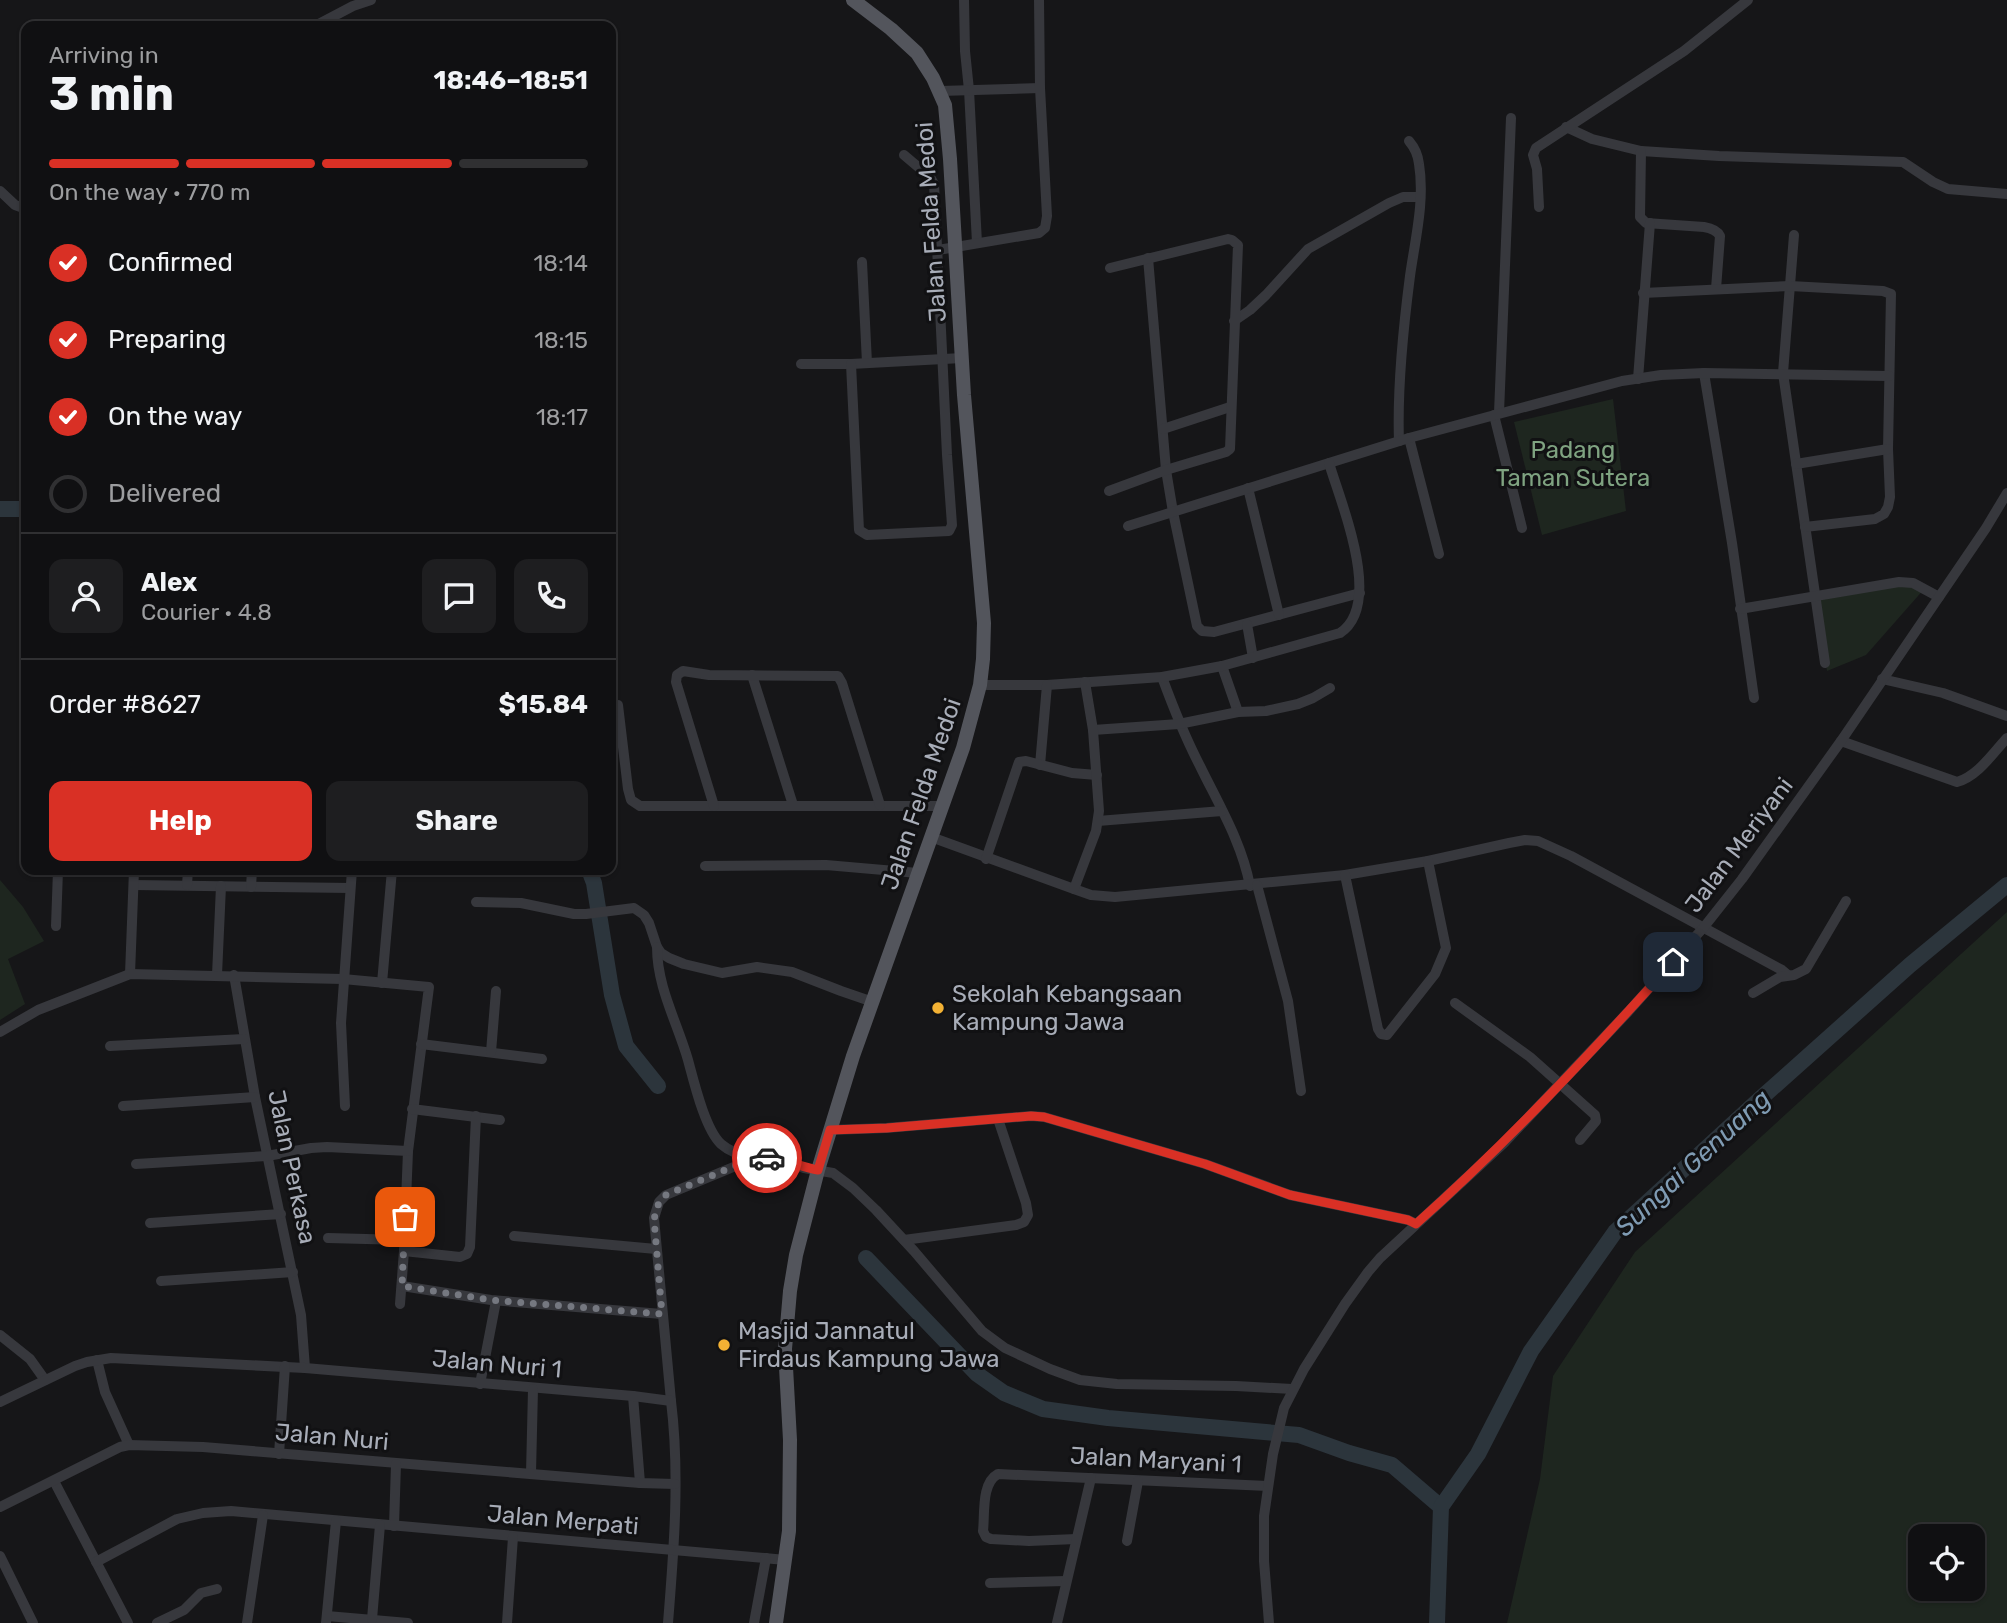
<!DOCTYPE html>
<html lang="en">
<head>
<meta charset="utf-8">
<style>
	:root { --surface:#101012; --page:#1e1e20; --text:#f1f3f6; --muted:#9c9d9f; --line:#303032; --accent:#d93025 }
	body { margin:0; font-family:Rubik,sans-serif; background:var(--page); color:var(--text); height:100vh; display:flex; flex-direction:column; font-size:26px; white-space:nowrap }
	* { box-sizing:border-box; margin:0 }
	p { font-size:23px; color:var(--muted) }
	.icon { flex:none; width:38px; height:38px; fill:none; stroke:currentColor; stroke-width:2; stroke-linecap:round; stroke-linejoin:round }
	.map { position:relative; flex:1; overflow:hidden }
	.panel { position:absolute; left:21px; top:21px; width:595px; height:854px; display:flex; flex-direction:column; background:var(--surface); border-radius:14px; box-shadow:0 2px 5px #0004,0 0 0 2px var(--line) }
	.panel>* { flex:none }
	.controls { position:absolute; left:1908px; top:1524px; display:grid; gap:14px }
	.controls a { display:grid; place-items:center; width:77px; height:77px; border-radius:14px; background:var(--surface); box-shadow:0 2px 5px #0004,0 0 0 2px var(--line); font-size:35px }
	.pin { position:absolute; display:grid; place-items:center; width:60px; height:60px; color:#fff; margin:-30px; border-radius:14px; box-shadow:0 4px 10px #0006 }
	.courier { position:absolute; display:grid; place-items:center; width:70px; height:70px; margin:-35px; border:5px solid #d93025; border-radius:50%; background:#fff; color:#222; box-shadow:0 2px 9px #0007 }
	.overview em { font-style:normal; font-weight:700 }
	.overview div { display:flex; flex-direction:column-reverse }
	.overview { display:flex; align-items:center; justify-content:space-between; height:119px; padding:0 28px }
	h1 { font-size:46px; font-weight:700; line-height:52px }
	.bar { display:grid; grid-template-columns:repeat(4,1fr); gap:10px 7px; align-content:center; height:84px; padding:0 28px }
	.bar i { height:9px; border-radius:5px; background:var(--line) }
	.bar .on { background:var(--accent) }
	.bar p { grid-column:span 4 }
	.line { display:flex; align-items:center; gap:18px; padding:0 28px; border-top:2px solid var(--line) }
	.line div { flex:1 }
	.round { display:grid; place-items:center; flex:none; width:74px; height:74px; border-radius:14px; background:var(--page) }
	ol { padding:0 28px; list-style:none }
	li { display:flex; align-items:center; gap:21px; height:77px }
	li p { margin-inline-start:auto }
	li .icon { padding:7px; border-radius:50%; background:var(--accent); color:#fff; stroke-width:4 }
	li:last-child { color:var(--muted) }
	li i { width:38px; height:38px; border:4px solid var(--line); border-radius:50% }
	.action { display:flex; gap:14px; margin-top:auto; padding:14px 28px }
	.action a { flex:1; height:80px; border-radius:14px; background:var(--accent); color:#fff; font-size:28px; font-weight:700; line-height:80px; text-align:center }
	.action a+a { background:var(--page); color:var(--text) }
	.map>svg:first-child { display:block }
	.green { fill:#1e261f; fill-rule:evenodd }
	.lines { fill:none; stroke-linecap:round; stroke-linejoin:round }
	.river { stroke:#2c353c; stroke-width:16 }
	.minor { stroke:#37383d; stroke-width:10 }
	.major { stroke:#53555c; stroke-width:14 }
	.done { stroke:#757880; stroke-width:7; stroke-dasharray:0 12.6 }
	.route { stroke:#d93025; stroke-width:9 }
	.poi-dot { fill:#f2b134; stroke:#111113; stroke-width:2.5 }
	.labels { text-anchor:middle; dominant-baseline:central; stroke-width:6; stroke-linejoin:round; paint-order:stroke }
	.street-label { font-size:24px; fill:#a8adb8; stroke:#111113 }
	.park-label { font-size:24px; fill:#7fa381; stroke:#111113 }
	.poi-label { font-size:24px; fill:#a8adb8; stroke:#111113; text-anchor:start }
	.water-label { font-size:26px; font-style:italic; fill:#7f9bb3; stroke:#111113 }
</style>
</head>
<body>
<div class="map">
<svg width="2007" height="1623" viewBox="0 0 2007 1623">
	<rect width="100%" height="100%" fill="#161618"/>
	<g class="green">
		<polygon points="1613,399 1626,511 1542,535 1514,422"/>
		<polygon points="1899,582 1925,588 1866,655 1827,671 1815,596"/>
		<polygon points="0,880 23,907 44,941 8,959 25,1004 0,1020"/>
		<path d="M2007 912V1623H1507L1540 1479 1553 1376 1635 1252ZM1920 1536H1972V1589H1920Z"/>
	</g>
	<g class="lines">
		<g class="river">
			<polyline points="0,509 26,509"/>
			<polyline points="589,870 594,883 612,995 626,1046 658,1086"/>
			<polyline points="866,1258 977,1374 1004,1393 1043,1409 1108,1418 1299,1435 1349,1453 1392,1465 1441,1507"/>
			<polyline points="1437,1623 1441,1507 1478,1454 1531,1351 1615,1232 1760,1099 1910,965 2007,885"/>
		</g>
		<g class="minor">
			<polyline points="964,0 965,51 969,90 977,243"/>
			<polyline points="315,26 353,6 371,0"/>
			<polyline points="940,91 1040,88"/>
			<polyline points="1566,127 1592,139 1641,151 1719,156 1903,162 1933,182 1948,189 2007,194"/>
			<path d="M1641 151 1640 217 1646 223 1704 227C1710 228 1717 230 1720 236L1716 289"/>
			<polyline points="0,191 15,205 26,209"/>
			<polyline points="1539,207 1537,169 1533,155 1536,148 1684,51 1748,0"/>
			<polyline points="1794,235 1783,373 1825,663"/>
			<polyline points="938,250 1039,233 1045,228 1047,216 1040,88 1039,0"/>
			<polyline points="1148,258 1166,470 1173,512 1197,626 1202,631 1214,632 1360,593"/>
			<polyline points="862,262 867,363"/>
			<polyline points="1643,293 1790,286 1883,291 1891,294 1888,449 1890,497 1888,507 1884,514 1875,519 1805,527"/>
			<polyline points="1234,321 1250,310 1266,295 1308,249 1389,203 1403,197 1420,197"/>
			<polyline points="801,364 851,364 962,358"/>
			<polyline points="851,364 859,530 867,535 949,531 952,525 947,455 934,184 930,177 904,155"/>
			<polyline points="1704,373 1732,543 1754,698"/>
			<polyline points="1638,379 1650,223"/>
			<polyline points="1499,413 1511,118"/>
			<polyline points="1494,415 1522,528"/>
			<polyline points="1163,429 1230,407"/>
			<polyline points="1409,438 1439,554"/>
			<path d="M1399 441C1397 387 1403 330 1410 276 1415 240 1425 201 1419 164 1418 155 1415 148 1409 141"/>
			<polyline points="1796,464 1888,449"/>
			<polyline points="1248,488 1279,615"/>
			<polyline points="1109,491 1166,470 1226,452 1230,449 1238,245 1232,240 1228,239 1110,268"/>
			<polyline points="1128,526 1409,438 1622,381 1661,375 1704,373 1889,376"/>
			<polyline points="1740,609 1899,582 1913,583 1939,597"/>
			<polyline points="1247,624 1253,658"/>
			<polyline points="1222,666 1238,712"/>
			<polyline points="752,675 793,805"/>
			<path d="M1162 677C1173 707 1185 737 1200 766 1219 805 1242 843 1250 886"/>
			<polyline points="1882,679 1943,693 2007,716"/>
			<path d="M980 685H1047L1162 677 1222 666 1340 633C1384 604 1341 504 1329 463"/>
			<polyline points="618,705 628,789 631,800 640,806 940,806"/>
			<polyline points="1093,730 1179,724 1238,712 1266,711 1298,704 1313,698 1330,688"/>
			<path d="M1841 741 1957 782C1978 776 1993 753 2007 738"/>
			<polyline points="1040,765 1047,685"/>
			<polyline points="714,806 676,682 677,675 683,671 709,675 838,676 842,683 880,805"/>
			<polyline points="1098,821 1222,811"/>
			<polyline points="931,837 1074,889 1091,895 1115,897 1345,875 1428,861 1509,843 1525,840 1538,841 1571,856 1782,970 1788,975"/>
			<polyline points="986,859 1019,762 1026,761 1072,773 1097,775"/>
			<polyline points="705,866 826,865 918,873"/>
			<polyline points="1345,875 1378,1029 1381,1034 1387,1035 1435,974 1446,948 1428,861"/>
			<polyline points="134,885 350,888"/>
			<polyline points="187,885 188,870"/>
			<polyline points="1257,885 1288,1001 1301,1091"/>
			<polyline points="251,887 252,870"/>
			<polyline points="1074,889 1096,831 1099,811 1093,730 1085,682"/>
			<polyline points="476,902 521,903 574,914 586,914 634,908 644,915 649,923 657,947 661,953 669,958 684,964 722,973 757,967 792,972 841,991 873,1002"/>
			<polyline points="56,926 58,870"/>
			<path d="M657 947C657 987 677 1022 688 1060 694 1082 705 1129 721 1144 731 1153 743 1156 755 1158"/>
			<polyline points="130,974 134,870"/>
			<polyline points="217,975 221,886"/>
			<polyline points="234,975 255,1097 301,1315 305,1368"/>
			<polyline points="382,983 392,870"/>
			<polyline points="1753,993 1780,977 1794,975 1806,969 1846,901"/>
			<polyline points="1455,1003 1530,1057 1595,1115 1596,1121 1580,1140"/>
			<polyline points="0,1032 38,1010 130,974 343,979 429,987 408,1151 404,1251 400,1304"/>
			<polyline points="421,1044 542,1059"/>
			<polyline points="110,1046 244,1039"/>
			<polyline points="491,1052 496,991"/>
			<polyline points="123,1106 255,1097"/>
			<polyline points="345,1106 341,1023 352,870"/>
			<polyline points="412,1109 500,1120"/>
			<polyline points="830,1130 886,1128 1031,1116 1044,1117 1205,1164 1290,1195 1408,1220 1416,1224"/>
			<polyline points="136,1164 267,1156 311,1148 327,1147 408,1151"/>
			<polyline points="150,1223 281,1214"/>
			<polyline points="514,1236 656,1249"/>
			<polyline points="328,1238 404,1240"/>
			<polyline points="904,1240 1016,1225 1024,1222 1028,1215 1026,1203 998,1119"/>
			<polyline points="404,1251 460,1257 467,1254 470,1247 476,1116"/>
			<polyline points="161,1281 293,1272"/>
			<polyline points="402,1286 491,1300 662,1314"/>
			<polyline points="0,1335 30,1359 45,1380"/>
			<polyline points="97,1360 105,1392 129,1445"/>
			<polyline points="480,1384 496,1301"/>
			<polyline points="633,1396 640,1483"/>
			<polyline points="671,1401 654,1218 659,1202 666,1195 755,1158 777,1158 804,1168 833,1173 853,1188 876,1210 914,1251 982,1331 1005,1348 1050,1369 1080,1380 1117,1384 1236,1386 1292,1389"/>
			<path d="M0 1402 75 1366 87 1362 111 1358 305 1368 633 1396 671 1401C680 1474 674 1549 668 1623"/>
			<polyline points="279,1454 285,1366"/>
			<polyline points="531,1473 533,1389"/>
			<polyline points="54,1481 128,1623"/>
			<polyline points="0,1507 120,1447 129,1445 203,1447 640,1483 675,1484"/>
			<polyline points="394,1526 396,1464"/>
			<path d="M1076 1539 1029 1541 991 1539 986 1537 983 1531C985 1514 981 1483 998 1474L1268 1486"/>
			<polyline points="1127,1541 1138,1481"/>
			<polyline points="0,1556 33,1623"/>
			<polyline points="96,1562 177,1519 203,1513 231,1511 786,1560"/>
			<polyline points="990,1583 1066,1581"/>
			<polyline points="327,1616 408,1623"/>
			<polyline points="372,1619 380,1525"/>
			<polyline points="157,1623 184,1610 201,1593 217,1589"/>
			<polyline points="247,1623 263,1515"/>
			<polyline points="326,1623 336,1521"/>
			<polyline points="507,1623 513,1537"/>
			<polyline points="754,1623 766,1558"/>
			<polyline points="1057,1623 1091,1478"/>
			<polyline points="1269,1623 1264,1561 1264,1516 1273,1454 1284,1408 1304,1369 1345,1304 1368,1272 1380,1258 1504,1143 1628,1012 1704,927 1742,879 1841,741 1986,528 2007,493"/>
		</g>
		<polyline class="major" points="776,1623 789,1531 790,1440 785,1349 790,1291 796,1255 818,1170 853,1056 963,748 980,685 983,659 984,623 964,395 950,159 945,105 933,78 917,53 891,29 853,0"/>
	</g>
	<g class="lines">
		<polyline class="done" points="405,1217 402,1286 491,1300 662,1314 654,1219 659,1202 666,1195 744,1162 755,1158 767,1158"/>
		<path class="route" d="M767 1158C785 1159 801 1167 818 1170L830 1130 887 1128 1031 1116 1044 1117 1205 1164 1290 1195 1408 1220 1416 1224C1507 1143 1591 1053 1673 962"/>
	</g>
	<g class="poi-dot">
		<circle cx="938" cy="1008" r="7"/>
		<circle cx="724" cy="1345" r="7"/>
	</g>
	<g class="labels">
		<g class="street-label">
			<text transform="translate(931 222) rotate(-94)">Jalan Felda Medoi</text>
			<text transform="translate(921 794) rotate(-71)">Jalan Felda Medoi</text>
			<text transform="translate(1739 845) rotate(-53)">Jalan Meriyani</text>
			<text transform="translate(292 1167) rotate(78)">Jalan Perkasa</text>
			<text transform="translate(497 1364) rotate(5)">Jalan Nuri 1</text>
			<text transform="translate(332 1437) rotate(5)">Jalan Nuri</text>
			<text transform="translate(1156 1460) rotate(3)">Jalan Maryani 1</text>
			<text transform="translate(563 1520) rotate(5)">Jalan Merpati</text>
		</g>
		<g class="park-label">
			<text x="1573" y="450">Padang<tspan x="1573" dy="28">Taman Sutera</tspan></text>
		</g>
		<g class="poi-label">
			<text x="952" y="994">Sekolah Kebangsaan<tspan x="952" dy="28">Kampung Jawa</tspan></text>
			<text x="738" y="1331">Masjid Jannatul<tspan x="738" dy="28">Firdaus Kampung Jawa</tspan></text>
		</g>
		<g class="water-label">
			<text transform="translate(1693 1163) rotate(-43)">Sungai Genuang</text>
		</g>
	</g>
</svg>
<div class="controls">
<a><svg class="icon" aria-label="locate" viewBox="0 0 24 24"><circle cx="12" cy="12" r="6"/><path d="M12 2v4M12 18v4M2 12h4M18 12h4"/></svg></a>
</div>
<div class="pin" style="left:405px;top:1217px;background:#ea580c"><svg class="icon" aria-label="bag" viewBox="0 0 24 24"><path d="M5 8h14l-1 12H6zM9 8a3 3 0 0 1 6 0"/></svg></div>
<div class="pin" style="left:1673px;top:962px;background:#1f2937"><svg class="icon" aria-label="home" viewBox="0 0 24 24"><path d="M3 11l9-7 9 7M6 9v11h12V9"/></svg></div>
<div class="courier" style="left:767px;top:1158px"><svg class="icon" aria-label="car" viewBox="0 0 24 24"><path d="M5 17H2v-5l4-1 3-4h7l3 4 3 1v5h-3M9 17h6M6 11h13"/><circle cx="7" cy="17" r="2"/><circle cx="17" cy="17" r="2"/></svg></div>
<section class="panel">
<div class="overview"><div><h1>3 min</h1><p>Arriving in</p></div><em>18:46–18:51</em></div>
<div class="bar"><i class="on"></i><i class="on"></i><i class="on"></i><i></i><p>On the way · 770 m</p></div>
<ol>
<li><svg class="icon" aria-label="check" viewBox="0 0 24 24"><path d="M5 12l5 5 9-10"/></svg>Confirmed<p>18:14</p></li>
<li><svg class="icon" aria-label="check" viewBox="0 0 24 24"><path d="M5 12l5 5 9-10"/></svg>Preparing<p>18:15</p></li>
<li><svg class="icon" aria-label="check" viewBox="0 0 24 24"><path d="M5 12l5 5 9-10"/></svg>On the way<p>18:17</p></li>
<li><i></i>Delivered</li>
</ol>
<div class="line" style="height:126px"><a class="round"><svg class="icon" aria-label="person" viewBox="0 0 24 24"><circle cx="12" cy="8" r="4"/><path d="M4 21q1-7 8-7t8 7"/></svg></a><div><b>Alex</b><p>Courier · 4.8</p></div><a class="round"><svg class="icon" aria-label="chat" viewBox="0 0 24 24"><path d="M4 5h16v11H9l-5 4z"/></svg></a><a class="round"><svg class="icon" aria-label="phone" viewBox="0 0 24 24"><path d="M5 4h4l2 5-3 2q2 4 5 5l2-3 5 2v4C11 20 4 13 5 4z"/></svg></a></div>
<div class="line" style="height:91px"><div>Order #8627</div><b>$15.84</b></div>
<div class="action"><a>Help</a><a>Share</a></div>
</section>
</div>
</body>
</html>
